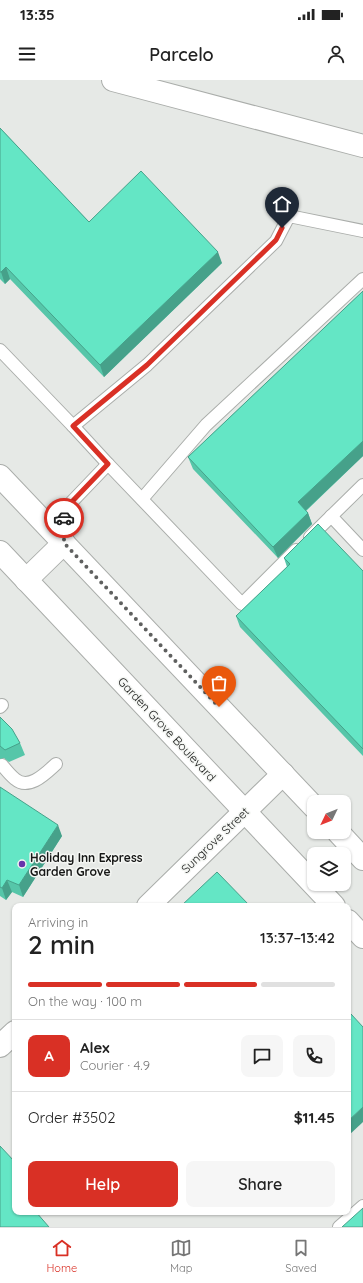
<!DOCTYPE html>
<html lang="en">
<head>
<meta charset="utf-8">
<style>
	:root { --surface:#fff; --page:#f6f6f6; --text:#222; --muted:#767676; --line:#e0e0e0; --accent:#d93025 }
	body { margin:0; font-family:Quicksand,sans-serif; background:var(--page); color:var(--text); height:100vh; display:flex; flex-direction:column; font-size:15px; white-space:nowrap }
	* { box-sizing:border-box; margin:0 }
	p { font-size:13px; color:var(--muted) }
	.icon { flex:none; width:22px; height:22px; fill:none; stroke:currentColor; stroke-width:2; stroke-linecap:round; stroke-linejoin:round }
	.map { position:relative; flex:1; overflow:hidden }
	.details { position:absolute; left:12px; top:823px; width:339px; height:312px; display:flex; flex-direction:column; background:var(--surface); border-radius:8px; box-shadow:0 1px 3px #0004 }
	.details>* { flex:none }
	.needle { width:26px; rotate:227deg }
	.fabs { position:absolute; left:307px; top:715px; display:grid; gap:8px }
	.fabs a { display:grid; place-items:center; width:44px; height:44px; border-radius:8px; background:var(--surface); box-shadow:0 1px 3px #0004; font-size:20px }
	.pin { position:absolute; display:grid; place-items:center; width:34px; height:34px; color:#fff; margin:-41px -17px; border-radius:50% 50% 50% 0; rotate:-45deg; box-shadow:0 0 4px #0007 }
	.pin .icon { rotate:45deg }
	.courier { position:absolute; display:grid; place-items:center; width:40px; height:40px; margin:-20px; border:3px solid #d93025; border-radius:50%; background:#fff; color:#222; box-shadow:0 1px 5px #0007 }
	.headline em { font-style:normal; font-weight:600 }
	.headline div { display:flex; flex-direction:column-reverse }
	.headline { display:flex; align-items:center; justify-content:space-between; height:68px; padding:0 16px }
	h1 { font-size:26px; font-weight:600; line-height:30px }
	.bar { display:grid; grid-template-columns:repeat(4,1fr); gap:6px 4px; align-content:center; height:48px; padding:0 16px }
	.bar i { height:5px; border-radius:3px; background:var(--line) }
	.bar .selected { background:var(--accent) }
	.bar p { grid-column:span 4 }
	.line { display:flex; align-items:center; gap:10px; padding:0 16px; border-top:1px solid var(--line) }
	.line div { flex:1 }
	.round { display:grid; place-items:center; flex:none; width:42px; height:42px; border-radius:8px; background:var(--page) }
	.primary-button { display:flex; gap:8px; margin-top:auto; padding:8px 16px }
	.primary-button a { flex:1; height:46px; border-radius:8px; background:var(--accent); color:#fff; font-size:16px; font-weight:600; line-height:46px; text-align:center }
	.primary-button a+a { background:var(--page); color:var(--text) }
	.status { display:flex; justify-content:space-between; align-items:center; height:28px; padding:0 20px; background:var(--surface); direction:ltr }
	.status svg { height:11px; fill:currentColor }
	header { display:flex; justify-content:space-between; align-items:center; height:52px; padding:0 16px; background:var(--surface); font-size:18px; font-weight:600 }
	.tabs { display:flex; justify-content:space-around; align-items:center; height:56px; border-top:1px solid var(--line); background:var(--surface); font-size:11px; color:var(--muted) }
	.tabs a { display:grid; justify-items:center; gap:2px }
	.tabs .selected { color:var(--accent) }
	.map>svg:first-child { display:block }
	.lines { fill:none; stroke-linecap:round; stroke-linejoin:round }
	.service-casing { stroke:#aaadaa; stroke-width:14 }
	.minor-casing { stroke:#aaadaa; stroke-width:24 }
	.primary-casing { stroke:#aaadaa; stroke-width:24 }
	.motorway-casing { stroke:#aaadaa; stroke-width:24 }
	.service { stroke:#fff; stroke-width:12 }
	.minor { stroke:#fff; stroke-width:22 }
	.primary { stroke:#fff; stroke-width:22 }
	.motorway { stroke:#fff; stroke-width:22 }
	.wall { fill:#56c6a9 }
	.shaded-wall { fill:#46a18a }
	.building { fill:#64e6c5; stroke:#46a18a }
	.done { stroke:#5f605f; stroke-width:4; stroke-dasharray:0 7.2 }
	.route { stroke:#d93025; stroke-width:5 }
	.poi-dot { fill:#6734ab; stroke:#f4f6f3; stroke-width:1.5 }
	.labels { text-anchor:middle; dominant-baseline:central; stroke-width:3; stroke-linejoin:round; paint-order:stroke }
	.street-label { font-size:12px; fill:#161716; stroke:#f4f6f3 }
	.poi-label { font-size:12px; font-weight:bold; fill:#161716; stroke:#f4f6f3; text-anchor:start }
</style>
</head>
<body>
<div class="status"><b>13:35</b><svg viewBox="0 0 49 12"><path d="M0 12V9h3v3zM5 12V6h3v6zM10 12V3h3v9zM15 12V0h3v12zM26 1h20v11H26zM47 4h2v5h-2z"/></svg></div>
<header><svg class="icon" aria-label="menu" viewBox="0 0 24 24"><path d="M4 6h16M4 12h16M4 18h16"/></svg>Parcelo<svg class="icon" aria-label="person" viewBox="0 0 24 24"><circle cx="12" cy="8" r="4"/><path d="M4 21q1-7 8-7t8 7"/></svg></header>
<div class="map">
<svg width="363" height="1147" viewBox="0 0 363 1147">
	<rect width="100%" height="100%" fill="#e6e9e6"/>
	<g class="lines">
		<g class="service-casing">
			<g id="service">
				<polyline points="0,270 73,346"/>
				<polyline points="108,384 73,346 147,285 276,161 289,136 363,151"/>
				<polyline points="142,419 206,345 363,199"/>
				<polyline points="331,436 363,470"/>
				<polyline points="310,457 363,405"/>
				<polyline points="64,463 64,430 108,384 242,524 296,470"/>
				<polyline points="0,627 2,625"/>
				<path d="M2 685C6 690 10 695 15 699 29 711 46 693 56 684"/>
				<polyline points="339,1147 363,1126"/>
			</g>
		</g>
		<g class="minor-casing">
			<g id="minor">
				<polyline points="148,826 283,694"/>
				<polyline points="0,966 15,952"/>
			</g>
		</g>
		<g class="primary-casing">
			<g id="primary">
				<polyline points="0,396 314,727"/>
				<polyline points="0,472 334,826"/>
				<polyline points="26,500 64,463"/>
				<polyline points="338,752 363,779"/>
				<polyline points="348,841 363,857"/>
			</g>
		</g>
		<g class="motorway-casing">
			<polyline id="motorway" points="113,0 363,66"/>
		</g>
		<use href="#service" class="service"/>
		<use href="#minor" class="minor"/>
		<use href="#primary" class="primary"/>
		<use href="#motorway" class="motorway"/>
	</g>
	<g class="wall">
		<polygon points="0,48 89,142 222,183 104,297 10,199 5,204 0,199"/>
		<polygon points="363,211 363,376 306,431 308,433 312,444 278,478 193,389 188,377"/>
		<polygon points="284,478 363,491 363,676 240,547 236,536 287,487"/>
		<polygon points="0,637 20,663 25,675 9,682 4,678 0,679"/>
		<polygon points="0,707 62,756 23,817 12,812 6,820 0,816"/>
	</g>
	<g class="shaded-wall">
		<polygon points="218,172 222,183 104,297 100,285"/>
		<polygon points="6,187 10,199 5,204 1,192"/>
		<polygon points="363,361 363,376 302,434 298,422"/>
		<polygon points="308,433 312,444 278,478 273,467"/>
		<polygon points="58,745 62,756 23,817 19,805"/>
		<polygon points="7,800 12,812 6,820 2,808"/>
		<polygon points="363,1027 363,1042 348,1056 348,1041"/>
	</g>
	<g class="building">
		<polygon points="0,48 89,142 141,91 218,172 100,285 6,187 1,192 0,192"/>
		<polygon points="363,211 363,361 298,422 308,433 273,467 188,377"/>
		<polygon points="318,444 363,491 363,669 236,536 290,484 284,478"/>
		<polygon points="0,637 12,649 20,663 5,670 0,666"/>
		<polygon points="0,707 58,745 19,805 7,800 2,808 0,807"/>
		<polygon points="217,792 250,826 181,826"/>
		<polygon points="351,934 363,947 363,1027 348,1041 348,937"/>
		<polygon points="0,1066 15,1082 15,1105 13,1107 15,1109 15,1132 36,1132 49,1147 0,1147"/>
		<polygon points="363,1128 363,1147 342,1147"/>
	</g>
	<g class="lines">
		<polyline class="done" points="64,438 64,463 219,627"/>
		<polyline class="route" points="64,438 64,430 108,384 73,346 147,285 276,160 282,148"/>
	</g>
	<circle class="poi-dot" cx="22" cy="784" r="4"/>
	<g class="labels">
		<g class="street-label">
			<text transform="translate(167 649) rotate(47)">Garden Grove Boulevard</text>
			<text transform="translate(215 760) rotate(-44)">Sungrove Street</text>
		</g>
		<g class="poi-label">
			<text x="30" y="777">Holiday Inn Express<tspan x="30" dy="14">Garden Grove</tspan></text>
		</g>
	</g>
</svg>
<div class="fabs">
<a><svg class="needle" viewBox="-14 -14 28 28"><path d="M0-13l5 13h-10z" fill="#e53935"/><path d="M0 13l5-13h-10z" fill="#767676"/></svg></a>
<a><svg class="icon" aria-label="layers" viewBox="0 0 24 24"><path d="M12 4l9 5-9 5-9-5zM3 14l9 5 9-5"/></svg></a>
</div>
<div class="pin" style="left:219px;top:627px;background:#ea580c"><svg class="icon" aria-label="bag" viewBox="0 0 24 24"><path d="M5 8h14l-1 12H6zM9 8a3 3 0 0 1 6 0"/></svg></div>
<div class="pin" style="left:282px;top:148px;background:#1f2937"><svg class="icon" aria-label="home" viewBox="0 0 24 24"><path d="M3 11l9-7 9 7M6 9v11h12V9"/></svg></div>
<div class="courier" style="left:64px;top:438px"><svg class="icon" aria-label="car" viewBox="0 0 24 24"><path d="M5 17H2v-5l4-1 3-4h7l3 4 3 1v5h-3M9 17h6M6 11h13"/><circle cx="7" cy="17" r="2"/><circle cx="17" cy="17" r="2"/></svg></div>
<section class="details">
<div class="headline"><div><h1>2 min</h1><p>Arriving in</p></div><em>13:37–13:42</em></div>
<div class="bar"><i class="selected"></i><i class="selected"></i><i class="selected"></i><i></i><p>On the way · 100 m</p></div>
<div class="line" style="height:72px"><b class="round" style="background:var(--accent);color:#fff">A</b><div><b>Alex</b><p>Courier · 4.9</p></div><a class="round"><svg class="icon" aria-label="chat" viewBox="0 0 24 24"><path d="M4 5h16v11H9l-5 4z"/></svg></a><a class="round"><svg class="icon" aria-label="phone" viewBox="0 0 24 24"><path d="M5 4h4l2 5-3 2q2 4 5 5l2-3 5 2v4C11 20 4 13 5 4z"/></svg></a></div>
<div class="line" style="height:52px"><div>Order #3502</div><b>$11.45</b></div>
<div class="primary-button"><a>Help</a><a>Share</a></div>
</section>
</div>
<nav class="tabs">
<a class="selected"><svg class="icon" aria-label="home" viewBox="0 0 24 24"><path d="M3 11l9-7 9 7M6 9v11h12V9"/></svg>Home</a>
<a><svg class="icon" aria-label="map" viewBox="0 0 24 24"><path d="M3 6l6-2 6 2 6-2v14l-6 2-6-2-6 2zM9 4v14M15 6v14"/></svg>Map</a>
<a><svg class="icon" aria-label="saved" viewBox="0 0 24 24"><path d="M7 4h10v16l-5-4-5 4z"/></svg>Saved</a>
</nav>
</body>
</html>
